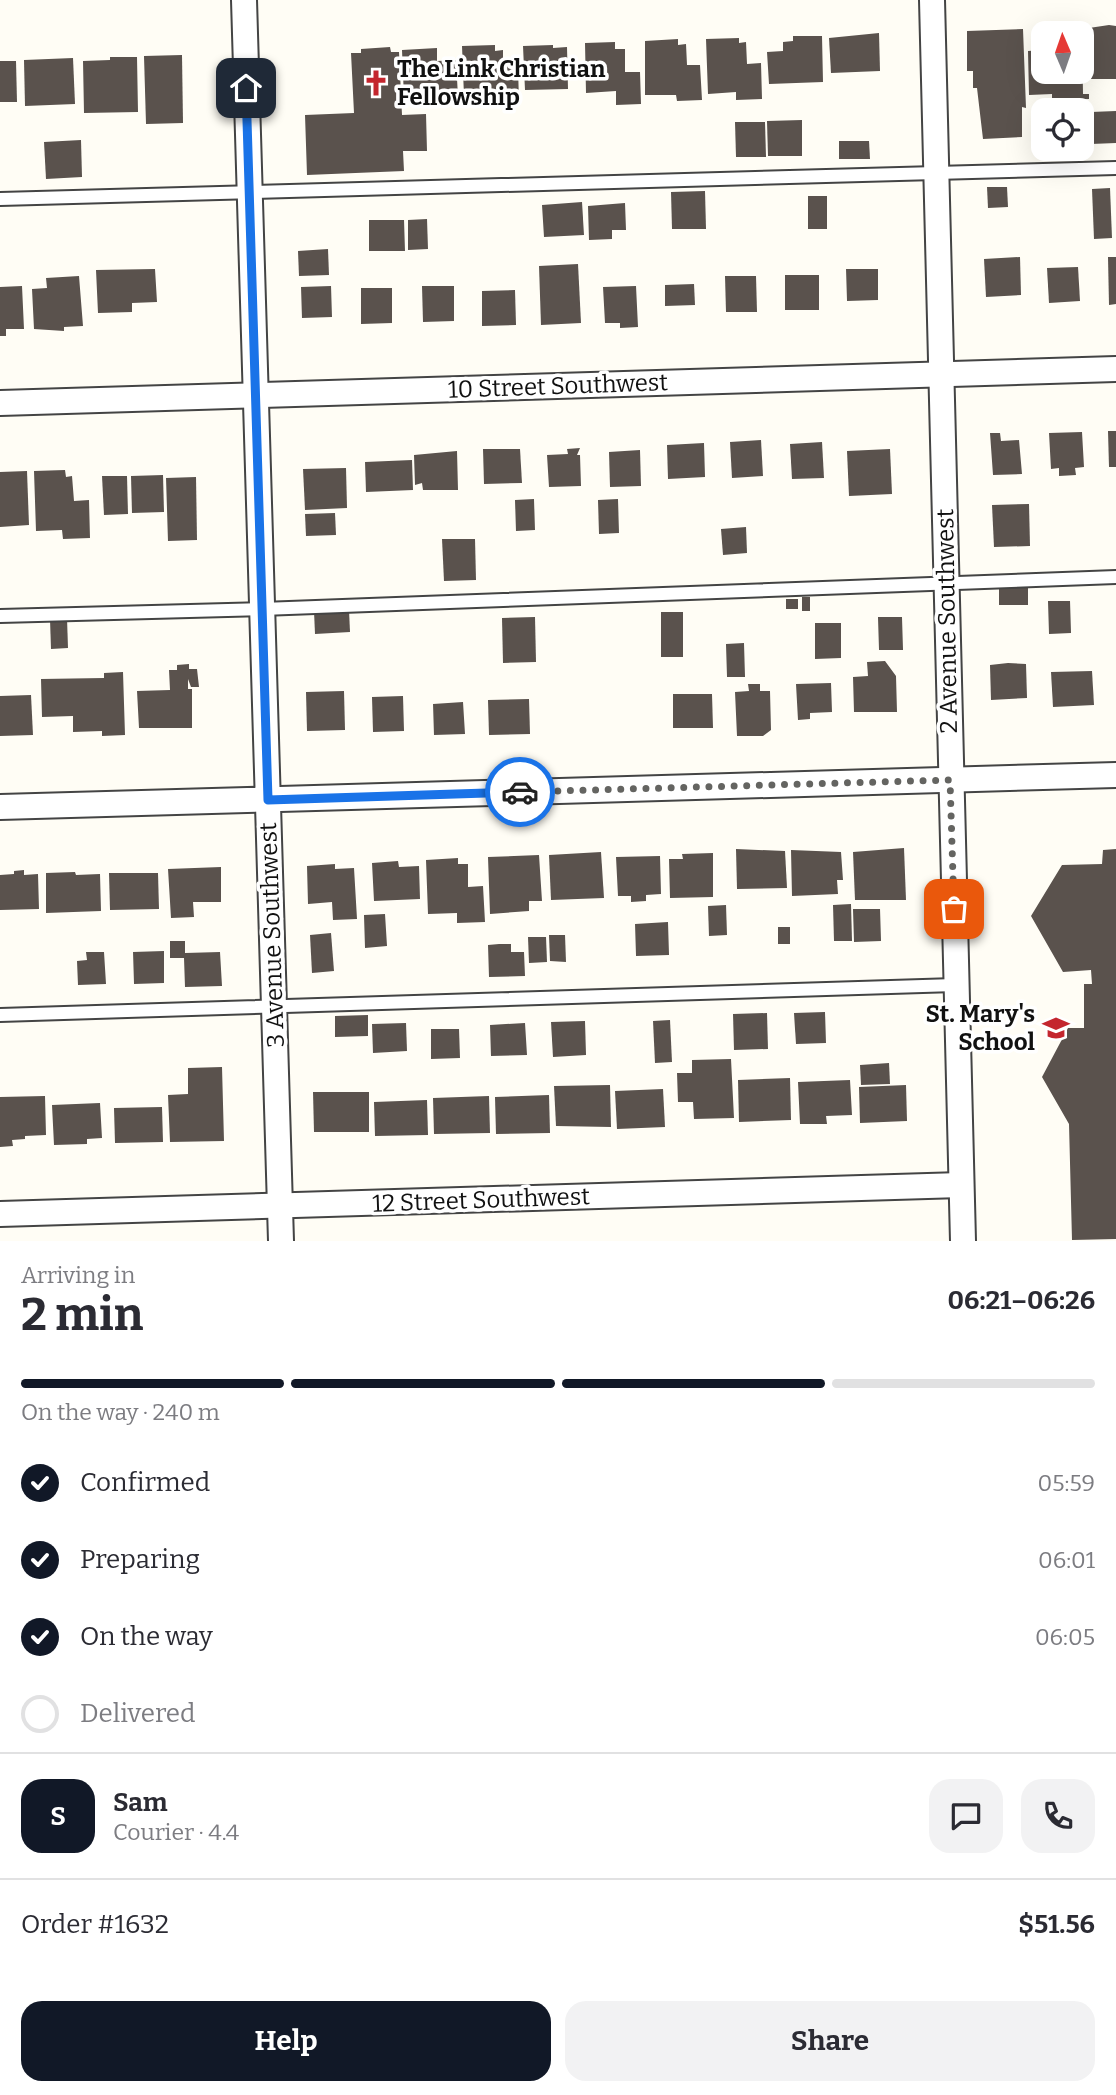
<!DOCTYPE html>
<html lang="en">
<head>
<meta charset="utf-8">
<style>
	:root { --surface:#fff; --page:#f2f2f3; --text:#2b2b33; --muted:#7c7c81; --line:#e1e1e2; --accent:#111827 }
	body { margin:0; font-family:Bitter,serif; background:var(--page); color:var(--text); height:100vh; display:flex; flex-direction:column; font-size:26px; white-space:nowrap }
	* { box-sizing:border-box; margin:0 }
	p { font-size:23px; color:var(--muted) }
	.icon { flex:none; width:38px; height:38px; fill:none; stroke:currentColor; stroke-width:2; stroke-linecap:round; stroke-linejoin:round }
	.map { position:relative; height:1241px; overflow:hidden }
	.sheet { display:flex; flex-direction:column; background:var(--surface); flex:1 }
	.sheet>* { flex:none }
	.needle { width:46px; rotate:358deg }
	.buttons { position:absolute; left:1031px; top:21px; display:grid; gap:14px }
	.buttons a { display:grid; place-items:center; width:63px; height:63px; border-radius:14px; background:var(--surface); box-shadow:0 7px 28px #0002; font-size:35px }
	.pin { position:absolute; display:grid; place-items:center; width:60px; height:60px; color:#fff; margin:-30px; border-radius:14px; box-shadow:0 4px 10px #0006 }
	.courier { position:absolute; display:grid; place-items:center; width:70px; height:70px; margin:-35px; border:5px solid #1a73e8; border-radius:50%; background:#fff; color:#222; box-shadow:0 2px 9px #0007 }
	.headline em { font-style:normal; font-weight:700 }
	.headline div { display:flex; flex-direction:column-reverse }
	.headline { display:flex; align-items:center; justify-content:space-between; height:119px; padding:0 21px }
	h1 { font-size:46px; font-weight:700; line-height:52px }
	.bar { display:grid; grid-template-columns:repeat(4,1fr); gap:10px 7px; align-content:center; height:84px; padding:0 21px }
	.bar i { height:9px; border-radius:5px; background:var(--line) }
	.bar .on { background:var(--accent) }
	.bar p { grid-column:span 4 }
	.line { display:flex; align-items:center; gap:18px; padding:0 21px; border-top:2px solid var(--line) }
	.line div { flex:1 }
	.round { display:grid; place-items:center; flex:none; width:74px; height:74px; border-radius:21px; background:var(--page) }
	ol { padding:0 21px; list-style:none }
	li { display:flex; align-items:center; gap:21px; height:77px }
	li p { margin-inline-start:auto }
	li .icon { padding:7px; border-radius:50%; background:var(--accent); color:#fff; stroke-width:4 }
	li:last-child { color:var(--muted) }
	li i { width:38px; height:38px; border:4px solid var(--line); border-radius:50% }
	.cta { display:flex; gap:14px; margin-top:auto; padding:14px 21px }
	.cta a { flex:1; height:80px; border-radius:21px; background:var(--accent); color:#fff; font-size:28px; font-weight:700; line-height:80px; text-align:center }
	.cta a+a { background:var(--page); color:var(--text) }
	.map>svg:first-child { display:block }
	.building { fill:#5a524d }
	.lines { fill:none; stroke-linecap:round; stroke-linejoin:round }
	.lane-casing { stroke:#444; stroke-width:16 }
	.street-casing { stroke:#444; stroke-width:28 }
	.lane { stroke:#fff; stroke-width:12 }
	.street { stroke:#fff; stroke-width:24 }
	.done { stroke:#646461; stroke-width:7; stroke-dasharray:0 12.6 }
	.route { stroke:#1a73e8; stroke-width:9 }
	.labels { text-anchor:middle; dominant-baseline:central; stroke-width:7; stroke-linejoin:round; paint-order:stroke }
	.poi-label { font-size:24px; font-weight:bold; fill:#111; stroke:#fff; text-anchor:start }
	.street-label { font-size:24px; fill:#111; stroke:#fff }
</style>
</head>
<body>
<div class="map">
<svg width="1116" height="1241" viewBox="0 0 1116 1241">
	<rect width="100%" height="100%" fill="#fffdf5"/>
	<g class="building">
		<polygon points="1109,25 1116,26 1116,79 1091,79 1089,28"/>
		<polygon points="1062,26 1084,29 1084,33 1043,33 1042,29"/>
		<polygon points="1023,29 1026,108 1022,107 1022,137 983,139 977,88 973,88 973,71 967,71 967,31"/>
		<polygon points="879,33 880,71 831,73 829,38"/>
		<polygon points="1082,35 1083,94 1089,94 1089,99 1052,100 1052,94 1029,95 1028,51 1043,50 1043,72 1082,72"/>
		<polygon points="793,36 822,36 823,82 769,84 767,52 783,51 783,42 793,41"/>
		<polygon points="739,38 739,43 746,42 747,64 761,63 762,99 736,100 736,92 708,94 706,39"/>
		<polygon points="678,39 678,45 686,44 687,65 700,65 702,100 677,101 676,95 645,95 645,41"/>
		<polygon points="615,42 615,49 625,49 625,72 640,72 641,104 616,105 616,91 586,93 585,43"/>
		<polygon points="495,45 495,51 503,50 503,66 518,66 519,103 493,104 493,95 464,96 462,46"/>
		<polygon points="553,45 553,48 567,47 568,89 525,90 523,46"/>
		<polygon points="390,47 391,52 399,52 402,115 426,114 427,151 403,151 404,171 307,175 305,115 354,113 351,53 361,53 361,49"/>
		<polygon points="437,48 437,61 456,60 458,97 404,98 402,50"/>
		<polygon points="182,55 183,123 146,124 144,56"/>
		<polygon points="110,57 137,57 138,112 84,113 83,61 110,60"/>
		<polygon points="73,58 75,104 25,106 24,60"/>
		<polygon points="0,61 16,61 17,102 0,102"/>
		<polygon points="1116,111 1116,143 1091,144 1091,112"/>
		<rect x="1082" y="114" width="6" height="33"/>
		<polygon points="802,120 802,156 768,156 767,121"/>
		<polygon points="735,122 765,122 766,157 736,157"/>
		<polygon points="81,140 82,177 46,179 44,142"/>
		<polygon points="839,141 869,141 870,159 839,159"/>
		<polygon points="987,187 1007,187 1008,207 988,208"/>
		<polygon points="1110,188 1112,238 1094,239 1092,189"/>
		<polygon points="705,191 706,229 672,229 671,192"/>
		<rect x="808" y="196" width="19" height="33"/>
		<polygon points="582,202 584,235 544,237 542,205"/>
		<polygon points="625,203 626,230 612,230 612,239 589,240 588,206"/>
		<polygon points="427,219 428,249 408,250 408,220"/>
		<polygon points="369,220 404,220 405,251 369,251"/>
		<polygon points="328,249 329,275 299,276 298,251"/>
		<polygon points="1020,257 1021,295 986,297 984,259"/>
		<polygon points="1108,257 1116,257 1116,304 1109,305"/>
		<polygon points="578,264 581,323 541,325 539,266"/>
		<polygon points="1078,267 1080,301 1049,303 1047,268"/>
		<polygon points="155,269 157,302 132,303 132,312 98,313 96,270"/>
		<polygon points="846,269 878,269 878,300 847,301"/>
		<rect x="785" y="275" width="34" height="35"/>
		<polygon points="79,276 83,326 64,327 64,331 34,329 32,289 47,288 46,278"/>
		<polygon points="725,276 756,276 757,312 726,312"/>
		<polygon points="694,284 695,305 665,306 665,285"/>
		<polygon points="22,286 24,329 6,329 6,336 0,336 0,287"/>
		<polygon points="331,286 332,317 302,318 301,287"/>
		<polygon points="422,286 454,286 454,321 423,322"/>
		<polygon points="636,286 638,327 620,328 620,323 605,323 603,287"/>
		<polygon points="361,288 392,288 392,323 361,324"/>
		<polygon points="515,290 516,325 482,326 482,291"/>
		<polygon points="1108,431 1116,431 1116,467 1109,467"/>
		<polygon points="1082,432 1084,467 1075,468 1076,475 1059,476 1059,468 1051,469 1049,433"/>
		<polygon points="990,433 1000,433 1001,441 1019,440 1022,474 993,475"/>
		<polygon points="761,440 763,476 732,478 730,442"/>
		<polygon points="822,442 824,478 792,479 790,444"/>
		<polygon points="704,443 705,477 668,479 667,445"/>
		<polygon points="580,448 577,455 580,455 581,486 549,487 547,455 568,454 567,449"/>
		<polygon points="483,449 520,449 522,483 484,484"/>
		<polygon points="890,449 892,494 849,496 847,451"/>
		<polygon points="640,450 641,486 610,487 609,452"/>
		<polygon points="457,451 458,490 423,490 422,483 415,485 414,455"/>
		<polygon points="412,460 413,490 366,492 365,462"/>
		<polygon points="346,468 347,508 305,510 303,469"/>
		<polygon points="65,470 66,477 72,476 74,501 89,500 90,538 63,539 62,530 36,531 34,471"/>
		<polygon points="27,471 29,525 0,527 0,472"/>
		<polygon points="163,475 164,512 132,513 131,476"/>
		<polygon points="102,476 127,476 128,514 104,515"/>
		<polygon points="196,477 197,540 168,541 166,478"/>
		<polygon points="534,499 535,530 516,531 515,500"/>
		<polygon points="618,499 619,533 599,534 598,500"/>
		<polygon points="1029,504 1030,546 994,547 992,505"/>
		<polygon points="335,513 336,535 306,536 305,514"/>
		<polygon points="746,527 747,553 723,555 721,529"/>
		<polygon points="442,539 475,539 476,580 444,581"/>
		<polygon points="1028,584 1028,605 999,605 999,585"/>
		<rect x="802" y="597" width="8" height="14"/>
		<rect x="786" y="599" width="12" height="10"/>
		<polygon points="1048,601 1070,601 1071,633 1049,634"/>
		<polygon points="349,610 350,632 315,634 314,611"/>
		<rect x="661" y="612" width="22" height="45"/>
		<polygon points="535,617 536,662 503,663 502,618"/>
		<polygon points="878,617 902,617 903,650 879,650"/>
		<polygon points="67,618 68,648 51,649 50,619"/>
		<polygon points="815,623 841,623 841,658 815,659"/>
		<polygon points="744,643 745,677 727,677 726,644"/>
		<polygon points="885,661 896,676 897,712 854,712 853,677 868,676 867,662"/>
		<polygon points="1008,663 1026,664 1027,698 991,700 990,665"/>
		<polygon points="189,664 189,669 197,669 199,687 191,687 188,679 188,689 192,689 192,728 139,728 137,691 170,690 169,670 177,670 177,665"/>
		<polygon points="1092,671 1094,705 1053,707 1051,672"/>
		<polygon points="123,672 125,735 102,736 102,731 73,732 73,716 42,717 41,679 104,678 104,673"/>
		<polygon points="831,683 832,712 810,713 810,719 798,720 796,684"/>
		<polygon points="748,684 760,684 760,691 770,691 771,730 763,736 737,736 735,692 749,691"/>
		<polygon points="344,691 345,730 307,731 306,692"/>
		<polygon points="673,694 712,694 713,728 673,728"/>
		<polygon points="31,695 33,735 0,736 0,696"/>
		<polygon points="403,696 404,731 373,732 372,697"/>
		<polygon points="529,699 530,734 489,735 488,700"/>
		<polygon points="463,702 465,734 434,735 433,704"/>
		<polygon points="904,848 906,900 855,900 853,852"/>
		<polygon points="736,849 785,851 787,888 737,889"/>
		<polygon points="1116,849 1116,1239 1072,1240 1069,1124 1042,1077 1068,1028 1084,1028 1084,984 1092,984 1091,970 1063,972 1031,916 1062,865 1102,864 1103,850"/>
		<polygon points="791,850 841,852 843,880 837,880 838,894 792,896"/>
		<polygon points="601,852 604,898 551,900 549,855"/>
		<polygon points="713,853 713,897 670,898 669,859 683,859 682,854"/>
		<polygon points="539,855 542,901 529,901 529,911 490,914 488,857"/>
		<polygon points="660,856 661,894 646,895 646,901 631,902 631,896 618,896 616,857"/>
		<polygon points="458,858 458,864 468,864 468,887 483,886 485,922 457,923 457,913 428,914 426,860"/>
		<polygon points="398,861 399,867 419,866 420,899 374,901 372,863"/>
		<polygon points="335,864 335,869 354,868 357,919 333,920 332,902 308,904 307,866"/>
		<polygon points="221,867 221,902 193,902 194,917 171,918 168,869"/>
		<polygon points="24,870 24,875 38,874 39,909 0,910 0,875 14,874 14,871"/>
		<polygon points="75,872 76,875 100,874 101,911 46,913 46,873"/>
		<polygon points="109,873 158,873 159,909 110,910"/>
		<polygon points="851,904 852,941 834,941 833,905"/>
		<polygon points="726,905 727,935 709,936 708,906"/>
		<polygon points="853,909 880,909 881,941 854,942"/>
		<polygon points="385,914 387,946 365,948 364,915"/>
		<polygon points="668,922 669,955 636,956 635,924"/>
		<rect x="778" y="927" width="12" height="17"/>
		<polygon points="331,933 334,971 312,973 310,935"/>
		<polygon points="549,935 565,935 566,962 550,961"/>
		<polygon points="528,937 546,937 547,962 529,963"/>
		<polygon points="170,941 185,941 185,953 220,952 222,986 185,987 184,958 170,958"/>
		<polygon points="499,944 511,944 511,952 524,952 525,976 489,977 488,945"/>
		<polygon points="164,951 164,983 134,984 133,952"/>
		<polygon points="86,952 104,952 106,984 78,985 77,961 87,960"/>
		<polygon points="825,1012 826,1043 796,1044 794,1013"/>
		<polygon points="767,1013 768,1049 734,1050 733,1014"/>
		<polygon points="368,1015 368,1036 335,1037 335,1016"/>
		<polygon points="670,1020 672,1062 655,1063 653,1021"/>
		<polygon points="585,1021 586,1055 553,1057 551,1022"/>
		<polygon points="406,1023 407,1051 373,1053 372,1024"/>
		<polygon points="525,1023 527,1055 491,1056 490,1025"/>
		<polygon points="431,1029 459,1029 460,1058 431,1059"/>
		<polygon points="731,1059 734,1118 694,1119 693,1102 678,1102 677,1073 692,1073 692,1060"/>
		<polygon points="889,1063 890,1084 861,1085 860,1065"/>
		<polygon points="222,1067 224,1141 170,1142 168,1095 188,1094 188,1068"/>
		<polygon points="790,1078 791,1120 739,1122 738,1080"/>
		<polygon points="850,1080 852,1115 826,1116 827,1124 800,1124 798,1082"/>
		<polygon points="610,1085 611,1127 556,1126 554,1086"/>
		<polygon points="906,1085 907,1121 860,1123 859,1087"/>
		<polygon points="663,1089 665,1127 617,1129 615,1091"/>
		<polygon points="313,1092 369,1092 369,1132 314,1132"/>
		<polygon points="549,1095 550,1133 496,1134 495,1097"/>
		<polygon points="45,1096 46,1135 25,1136 25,1139 12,1140 13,1146 0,1147 0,1097"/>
		<polygon points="489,1096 490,1133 434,1134 433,1098"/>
		<polygon points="427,1100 428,1135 375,1136 374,1102"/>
		<polygon points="100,1103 102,1138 87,1139 87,1144 54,1145 52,1105"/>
		<polygon points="162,1107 163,1142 115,1143 114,1108"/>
	</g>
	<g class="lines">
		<g class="lane-casing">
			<g id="lane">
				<polyline points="0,199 1116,168"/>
				<polyline points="0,616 262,609 1116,577"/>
				<polyline points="0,1015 955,985"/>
			</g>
		</g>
		<g class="street-casing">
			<g id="street">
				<polyline points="244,0 281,1241"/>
				<polyline points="932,0 963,1241"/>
				<polyline points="0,403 1116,369"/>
				<polyline points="0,807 1116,775"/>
				<polyline points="0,1214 961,1185"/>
			</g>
		</g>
		<use href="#lane" class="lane"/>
		<use href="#street" class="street"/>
	</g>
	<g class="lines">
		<polyline class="done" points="520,792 950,780 954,909"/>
		<polyline class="route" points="246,88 268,800 520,792"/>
	</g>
	<defs>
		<g id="church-bare" transform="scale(2.1)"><path d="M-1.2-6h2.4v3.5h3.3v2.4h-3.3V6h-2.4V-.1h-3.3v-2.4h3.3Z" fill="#c4262e" stroke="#fff" stroke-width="2.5" paint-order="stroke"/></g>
		<g id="school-bare" transform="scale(2.1)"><path d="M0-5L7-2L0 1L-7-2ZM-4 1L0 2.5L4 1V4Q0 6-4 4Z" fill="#c4262e" stroke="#fff" stroke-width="2.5" paint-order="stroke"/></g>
	</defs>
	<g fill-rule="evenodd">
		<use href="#church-bare" x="376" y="83"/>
		<use href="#school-bare" x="1056" y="1028"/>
	</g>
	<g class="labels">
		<g class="poi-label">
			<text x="397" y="69">The Link Christian<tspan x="397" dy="28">Fellowship</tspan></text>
			<text x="1035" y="1014" text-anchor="end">St. Mary's<tspan x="1035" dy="28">School</tspan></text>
		</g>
		<g class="street-label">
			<text transform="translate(558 386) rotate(-2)">10 Street Southwest</text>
			<text transform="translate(947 621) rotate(-91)">2 Avenue Southwest</text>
			<text transform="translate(272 935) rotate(-92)">3 Avenue Southwest</text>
			<text transform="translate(481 1200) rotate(-2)">12 Street Southwest</text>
		</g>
	</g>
</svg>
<div class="buttons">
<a><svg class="needle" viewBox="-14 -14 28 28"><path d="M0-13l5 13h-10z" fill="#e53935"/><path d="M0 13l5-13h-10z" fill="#7c7c81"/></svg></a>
<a><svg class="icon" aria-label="locate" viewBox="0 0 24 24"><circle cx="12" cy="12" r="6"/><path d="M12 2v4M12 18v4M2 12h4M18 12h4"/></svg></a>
</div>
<div class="pin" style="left:954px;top:909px;background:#ea580c"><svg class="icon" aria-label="bag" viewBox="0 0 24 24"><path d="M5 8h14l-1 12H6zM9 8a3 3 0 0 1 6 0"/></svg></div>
<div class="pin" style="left:246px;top:88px;background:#1f2937"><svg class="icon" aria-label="home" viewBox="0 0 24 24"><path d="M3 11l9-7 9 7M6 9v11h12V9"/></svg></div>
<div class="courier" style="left:520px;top:792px"><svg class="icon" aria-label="car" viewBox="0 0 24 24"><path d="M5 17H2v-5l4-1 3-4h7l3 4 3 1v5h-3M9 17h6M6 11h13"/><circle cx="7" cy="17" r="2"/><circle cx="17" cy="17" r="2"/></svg></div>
</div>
<section class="sheet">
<div class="headline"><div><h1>2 min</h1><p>Arriving in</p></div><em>06:21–06:26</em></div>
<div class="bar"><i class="on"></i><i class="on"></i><i class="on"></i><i></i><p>On the way · 240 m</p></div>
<ol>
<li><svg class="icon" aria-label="check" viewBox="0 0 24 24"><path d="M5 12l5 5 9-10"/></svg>Confirmed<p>05:59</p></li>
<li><svg class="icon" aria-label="check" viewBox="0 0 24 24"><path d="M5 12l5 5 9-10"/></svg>Preparing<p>06:01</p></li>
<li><svg class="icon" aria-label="check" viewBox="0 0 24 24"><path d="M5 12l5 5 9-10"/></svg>On the way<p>06:05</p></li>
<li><i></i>Delivered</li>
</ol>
<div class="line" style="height:126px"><b class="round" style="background:var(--accent);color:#fff">S</b><div><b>Sam</b><p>Courier · 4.4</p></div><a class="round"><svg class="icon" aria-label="chat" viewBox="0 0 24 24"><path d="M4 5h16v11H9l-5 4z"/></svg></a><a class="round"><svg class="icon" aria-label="phone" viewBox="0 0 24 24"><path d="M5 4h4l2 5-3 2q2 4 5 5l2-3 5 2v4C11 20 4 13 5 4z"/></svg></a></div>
<div class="line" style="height:91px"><div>Order #1632</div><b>$51.56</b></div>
<div class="cta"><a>Help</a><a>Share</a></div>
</section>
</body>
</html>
